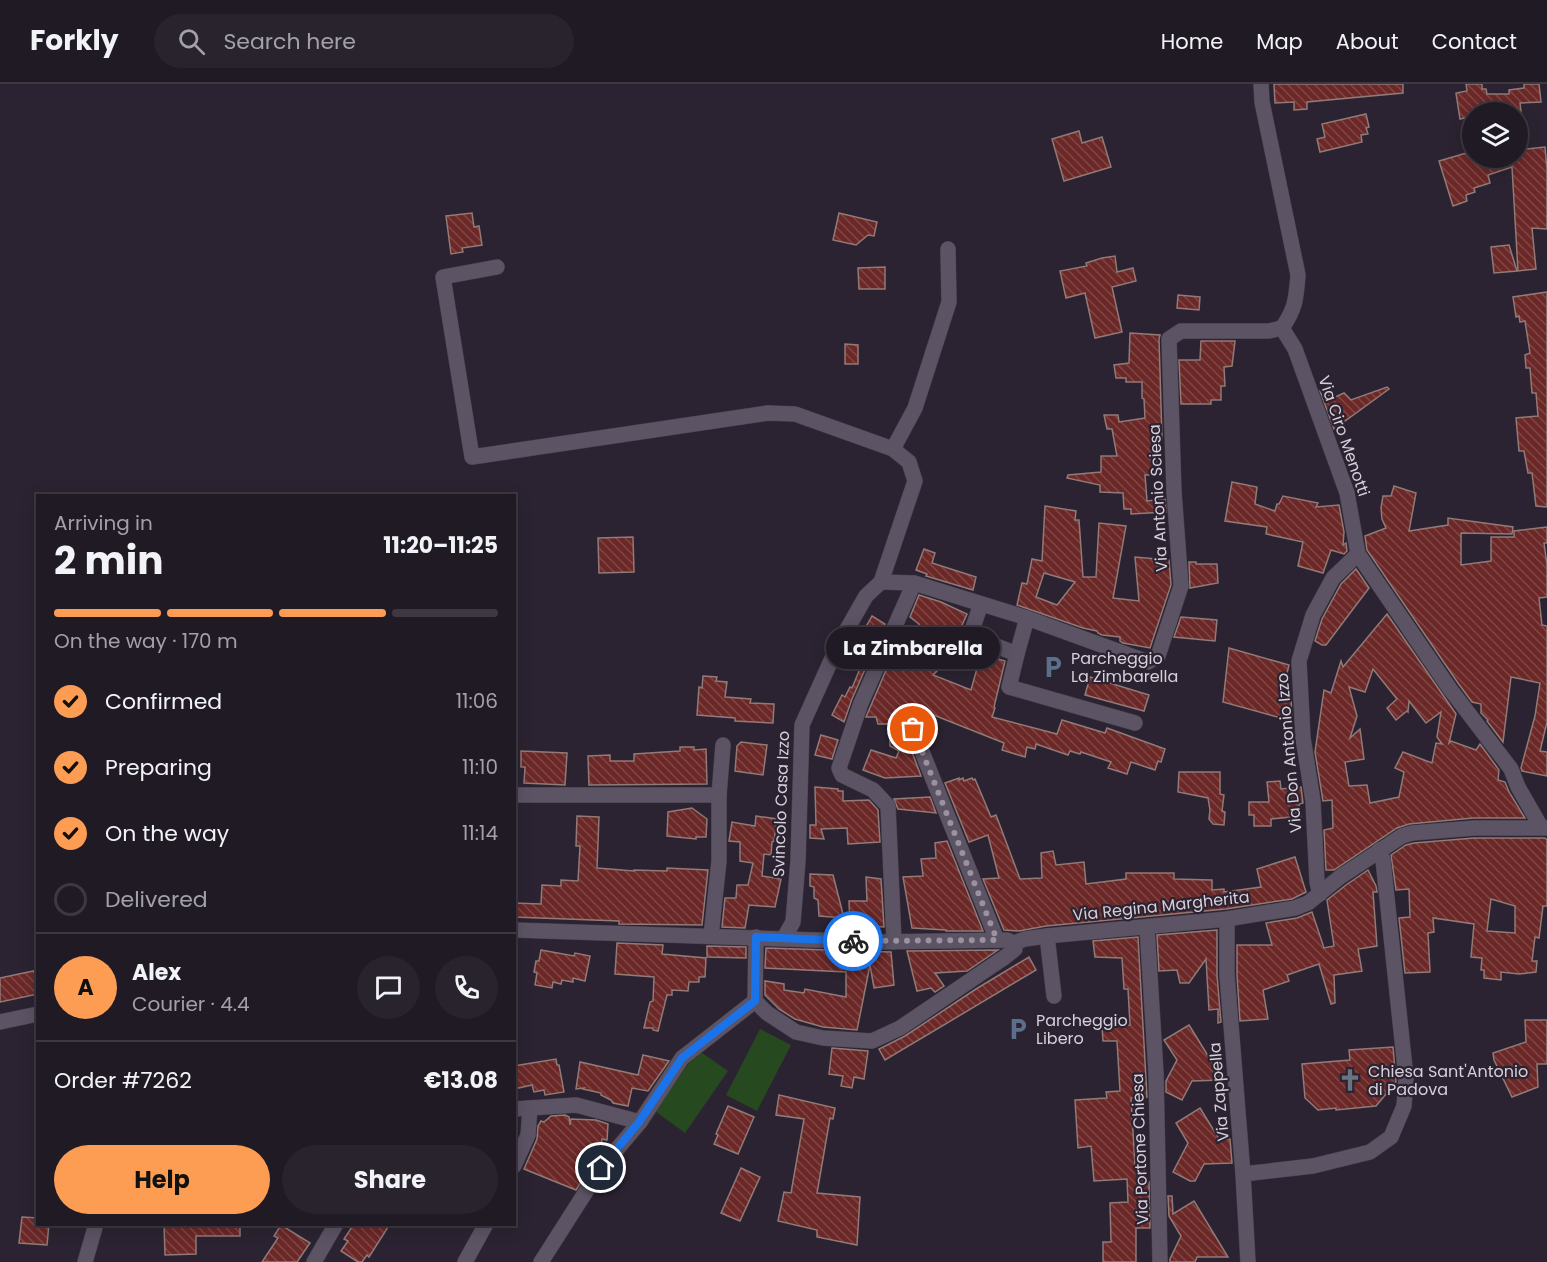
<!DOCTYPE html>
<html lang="en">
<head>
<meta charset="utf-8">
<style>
	:root { --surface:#201a25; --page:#28232d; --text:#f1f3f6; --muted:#a2a1a7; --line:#3d3842; --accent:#fd9d54 }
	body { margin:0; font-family:Poppins,sans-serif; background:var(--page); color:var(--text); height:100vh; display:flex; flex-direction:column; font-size:22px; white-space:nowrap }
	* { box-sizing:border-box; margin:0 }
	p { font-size:20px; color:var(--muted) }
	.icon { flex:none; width:33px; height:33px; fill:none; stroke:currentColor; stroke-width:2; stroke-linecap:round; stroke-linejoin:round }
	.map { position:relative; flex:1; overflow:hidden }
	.details { position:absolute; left:36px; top:410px; width:480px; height:732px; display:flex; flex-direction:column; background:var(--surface); border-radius:0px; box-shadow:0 3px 15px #0003,0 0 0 2px var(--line) }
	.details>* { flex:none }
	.tools { position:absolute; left:1462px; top:18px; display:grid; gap:12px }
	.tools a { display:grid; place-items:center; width:66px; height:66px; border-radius:50%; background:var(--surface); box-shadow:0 3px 15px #0003,0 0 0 2px var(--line); font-size:30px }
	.pin { position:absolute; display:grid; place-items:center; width:51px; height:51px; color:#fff; margin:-26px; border:3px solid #fff; border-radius:50%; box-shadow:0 2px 6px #0007 }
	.courier { position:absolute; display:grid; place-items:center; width:60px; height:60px; margin:-30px; border:4px solid #1a73e8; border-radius:50%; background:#fff; color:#222; box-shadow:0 2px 8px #0007 }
	.bubble { position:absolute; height:42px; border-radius:21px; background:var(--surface); box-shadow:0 3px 15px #0003,0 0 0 2px var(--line); font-size:20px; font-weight:700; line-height:42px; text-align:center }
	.summary em { font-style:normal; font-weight:700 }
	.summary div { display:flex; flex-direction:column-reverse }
	.summary { display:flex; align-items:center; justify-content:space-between; height:102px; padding:0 18px }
	h1 { font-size:39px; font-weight:700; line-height:45px }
	.bar { display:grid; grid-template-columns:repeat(4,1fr); gap:9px 6px; align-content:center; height:72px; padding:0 18px }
	.bar i { height:8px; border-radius:4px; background:var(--line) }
	.bar .current { background:var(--accent) }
	.bar p { grid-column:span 4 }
	.line { display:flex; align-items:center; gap:15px; padding:0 18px; border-top:2px solid var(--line) }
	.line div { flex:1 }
	.round { display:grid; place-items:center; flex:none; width:63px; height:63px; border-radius:32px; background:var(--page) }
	ol { padding:0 18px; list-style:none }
	li { display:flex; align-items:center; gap:18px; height:66px }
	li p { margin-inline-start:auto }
	li .icon { padding:6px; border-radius:50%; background:var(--accent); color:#111; stroke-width:4 }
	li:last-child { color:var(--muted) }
	li i { width:33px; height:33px; border:3px solid var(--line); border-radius:50% }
	.action { display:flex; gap:12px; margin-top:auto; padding:12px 18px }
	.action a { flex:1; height:69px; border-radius:36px; background:var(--accent); color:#111; font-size:24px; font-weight:700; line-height:69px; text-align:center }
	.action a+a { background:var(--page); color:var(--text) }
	header { display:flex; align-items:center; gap:36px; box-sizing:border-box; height:84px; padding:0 30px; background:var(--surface); border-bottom:2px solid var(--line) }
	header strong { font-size:28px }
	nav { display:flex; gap:33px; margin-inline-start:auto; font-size:21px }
	.search { width:420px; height:54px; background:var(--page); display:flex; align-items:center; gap:15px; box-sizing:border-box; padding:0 21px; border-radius:33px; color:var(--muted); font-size:22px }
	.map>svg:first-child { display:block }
	.park { fill:#274920 }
	.building { fill:url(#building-back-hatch); stroke:#917a77; stroke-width:1.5; fill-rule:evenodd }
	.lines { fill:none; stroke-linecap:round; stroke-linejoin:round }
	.minor-casing { stroke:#463f4b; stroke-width:16 }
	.minor { stroke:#5c5364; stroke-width:15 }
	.done { stroke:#9a939f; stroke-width:6; stroke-dasharray:0 10.8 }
	.route { stroke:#1a73e8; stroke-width:8 }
	.labels { text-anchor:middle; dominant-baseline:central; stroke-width:4.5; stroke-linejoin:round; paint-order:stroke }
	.street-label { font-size:16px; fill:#d6d0da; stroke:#2b2331 }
	.poi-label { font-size:16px; fill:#d6d0da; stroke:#2b2331; text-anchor:start }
</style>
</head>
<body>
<header>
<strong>Forkly</strong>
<div class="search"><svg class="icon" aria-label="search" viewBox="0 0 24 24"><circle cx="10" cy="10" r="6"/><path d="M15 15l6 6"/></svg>Search here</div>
<nav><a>Home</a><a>Map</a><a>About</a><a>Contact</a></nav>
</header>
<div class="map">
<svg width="1547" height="1178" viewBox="0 0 1547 1178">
	<defs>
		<pattern id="building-back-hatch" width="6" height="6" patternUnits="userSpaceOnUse" patternTransform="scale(1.5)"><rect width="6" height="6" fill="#6b2827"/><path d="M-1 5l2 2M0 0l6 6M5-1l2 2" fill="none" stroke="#7f4646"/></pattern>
	</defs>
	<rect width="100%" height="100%" fill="#2b2331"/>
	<g class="park">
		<polygon points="760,945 791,961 757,1027 726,1011"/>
		<polygon points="698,966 728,987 685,1049 655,1027"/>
	</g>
	<g class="building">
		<polygon points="1274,0 1403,0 1403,9 1307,18 1307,25 1294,26 1294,18 1275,19"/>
		<polygon points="1466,0 1482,0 1482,5 1486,5 1487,10 1509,10 1509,6 1524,4 1524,0 1539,0 1541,18 1520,19 1521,28 1473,28 1473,32 1460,35 1456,9 1467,7"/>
		<polygon points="1366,30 1369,43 1366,44 1368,50 1361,51 1362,58 1320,68 1317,55 1325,53 1322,40"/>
		<polygon points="1079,47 1082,59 1102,53 1111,83 1064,97 1052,55"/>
		<polygon points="1545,63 1547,85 1547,145 1532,144 1536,185 1518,187 1512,83 1488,91 1490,99 1474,104 1475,108 1466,111 1467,117 1453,122 1439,77 1473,67 1473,74 1518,74 1518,66"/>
		<polygon points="472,129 474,143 479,142 482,161 462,164 463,168 451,170 446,132"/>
		<polygon points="839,129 877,138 874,152 868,151 856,161 833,156"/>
		<polygon points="1509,161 1517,187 1494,189 1491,163"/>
		<polygon points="1115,172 1117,188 1133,184 1136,197 1112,203 1122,248 1095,254 1085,209 1066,214 1060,187 1087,182 1086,179 1102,174"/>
		<polygon points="885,183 885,205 859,205 858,184"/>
		<polygon points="1547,208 1547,423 1536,422 1532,389 1528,389 1524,367 1519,367 1516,334 1538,332 1536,309 1532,309 1530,284 1526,284 1525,271 1530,269 1525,237 1520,238 1519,232 1516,233 1513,213"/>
		<polygon points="1178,211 1200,213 1199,226 1177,224"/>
		<polygon points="1130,249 1160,251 1159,255 1162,354 1158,355 1158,363 1156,363 1156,384 1152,384 1152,391 1145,391 1147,417 1165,415 1166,428 1131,430 1131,425 1124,425 1123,409 1100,408 1100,401 1067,394 1068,391 1101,388 1101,372 1117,372 1112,345 1107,345 1104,331 1118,331 1119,338 1145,334 1144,315 1142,314 1142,298 1126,298 1126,294 1116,294 1114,281 1129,279"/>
		<polygon points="1201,257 1235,257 1232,282 1224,283 1225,302 1221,302 1221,316 1211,316 1211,320 1181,320 1179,276 1200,276"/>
		<polygon points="845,260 858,261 858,280 845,280"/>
		<polygon points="1387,303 1389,305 1334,345 1320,307 1326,305 1331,315 1344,309 1351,316"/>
		<polygon points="1232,398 1257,403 1255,420 1275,427 1277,420 1279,420 1283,412 1318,419 1316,423 1339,421 1344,448 1343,461 1346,459 1347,467 1344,470 1331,466 1323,489 1298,482 1303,458 1266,450 1267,443 1225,437"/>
		<polygon points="1394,402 1416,409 1409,447 1448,441 1448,434 1513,443 1512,450 1461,449 1461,481 1491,477 1491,453 1514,453 1514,447 1547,443 1547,459 1544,459 1547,481 1547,513 1539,514 1542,541 1547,542 1547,638 1540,667 1547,668 1547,692 1522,687 1521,684 1535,632 1540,599 1511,593 1503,658 1487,637 1488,636 1481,629 1481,620 1472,618 1458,599 1367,466 1365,452 1386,444 1382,435 1381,424 1383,412 1391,412"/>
		<path d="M1045 422 1076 427 1075 436H1079L1083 493H1096L1099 439 1126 442 1113 514 1139 517 1135 473 1169 476 1171 501 1150 564 1123 559 1120 557V553L1102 551 1098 549 1097 547 1083 544 1017 521 1022 499 1027 500 1032 475 1042 477ZM1044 489 1075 498 1057 521 1036 513Z"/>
		<polygon points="633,453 634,488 599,489 598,454"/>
		<polygon points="924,465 935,469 932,479 976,493 973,506 926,492 927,490 916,486"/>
		<polygon points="1189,478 1196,478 1196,480 1217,480 1218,499 1190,504"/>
		<polygon points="1356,485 1369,504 1326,561 1322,561 1315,557 1322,535 1341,500"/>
		<polygon points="919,511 941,518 967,530 958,550 948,546 936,566 946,573 941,583 933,591 971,606 981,570 1005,577 994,623 995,624 992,633 1057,650 1062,636 1105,649 1107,644 1165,665 1161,678 1158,677 1155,686 1131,678 1127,690 1108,684 1111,678 1081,668 1080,670 1070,667 1068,671 1036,660 1035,665 1027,663 1025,673 1002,666 1004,659 916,624 914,633 906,633 908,637 903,644 921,692 885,694 863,686 871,666 896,674 899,667 890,662 889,640 878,640 876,633 866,633 899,556 911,560 919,540 910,533"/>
		<path d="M1387 530 1456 630 1449 659 1451 657 1476 666 1480 660 1499 686 1498 696 1505 698 1509 708 1525 734H1473L1409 740 1397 744 1334 786H1326L1324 746 1333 744 1332 716 1323 717 1315 668 1324 606 1331 609 1341 577 1343 583ZM1373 585 1397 615 1387 624 1396 636 1407 627 1408 628 1409 617 1426 639 1441 628 1437 653 1442 660 1436 659 1432 679 1403 668 1395 684 1404 688 1399 713 1370 719 1367 701 1349 702 1345 678 1364 675 1360 645 1350 654 1357 632 1349 603 1365 608Z"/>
		<polygon points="872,532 885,540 852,615 844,638 832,631 842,611 845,613 850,603 852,604 866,570 854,564"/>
		<polygon points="1181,533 1217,536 1215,557 1174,553"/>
		<polygon points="1229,564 1289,581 1282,610 1291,613 1292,637 1223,618"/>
		<polygon points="703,592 717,593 716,597 727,598 725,613 751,615 750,619 774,620 773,639 735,637 735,634 697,631 699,603 702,604"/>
		<polygon points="1090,593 1149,611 1144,627 1085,611"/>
		<polygon points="821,651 838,656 832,675 815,671"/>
		<polygon points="741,658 767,661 763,691 735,687 737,662"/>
		<polygon points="680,663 694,663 694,666 706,665 707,700 589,701 588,672 610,671 610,677 634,677 634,670 680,667"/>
		<polygon points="521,667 567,669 565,701 524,699 525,683 521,683"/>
		<polygon points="1179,688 1220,688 1220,710 1224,711 1222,727 1225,728 1224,741 1213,740 1209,735 1210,726 1208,714 1178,708"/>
		<polygon points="959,694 959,696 963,694 964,697 972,694 973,696 975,695 991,733 996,731 1020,795 1042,794 1041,769 1053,767 1056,781 1084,778 1086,800 1126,795 1126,789 1174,789 1174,795 1212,796 1212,806 1224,805 1224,808 1261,803 1257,785 1295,773 1306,808 1292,815 1226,825 1046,842 1019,847 1004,846 983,795 999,794 988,751 969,758 945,699"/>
		<polygon points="1280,697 1281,705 1301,703 1303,719 1299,720 1301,732 1271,735 1271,742 1254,742 1254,731 1249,731 1249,718 1269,718 1267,698"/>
		<polygon points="815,703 838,705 838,707 843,707 843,717 869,716 878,726 880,758 848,760 847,744 821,745 824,755 810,754 810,741 816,741"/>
		<polygon points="930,713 936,729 898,725 894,715"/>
		<polygon points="692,724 707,735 706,753 696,753 696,755 667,752 668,728"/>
		<polygon points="577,732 599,733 597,784 634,787 634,786 667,787 667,784 708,786 702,841 619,840 619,837 514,833 514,819 541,820 542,801 561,802 561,796 578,797 580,762 576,762"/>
		<polygon points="756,732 777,735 774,757 772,758 771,771 764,770 762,792 781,795 775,823 749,821 745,844 722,843 725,814 736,814 737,801 748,801 753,779 740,777 740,758 729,757 732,738 755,742"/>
		<path d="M1474 754H1545L1547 756V822H1543L1539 854 1535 853 1532 877H1537L1536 888 1519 890 1501 888V896L1484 894V886H1481L1482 874 1471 873 1474 840 1433 834 1434 848 1428 849 1430 888 1405 889 1399 834 1410 833 1409 805 1396 806 1391 771 1406 761 1414 759ZM1491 815 1515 822V849L1487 847Z"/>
		<polygon points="947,757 983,847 946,847 946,846 912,844 903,793 923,792 921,775 936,774 935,759"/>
		<polygon points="1368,786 1376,802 1377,808 1373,808 1377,862 1358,865 1362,887 1334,891 1335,919 1331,920 1319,880 1287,891 1289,897 1263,906 1268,935 1240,937 1237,891 1237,861 1272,861 1266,839 1297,834 1312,828 1324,864 1334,862 1327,816 1346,801"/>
		<polygon points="810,790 833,791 844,834 819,832 818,816 814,814 814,803 810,802"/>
		<polygon points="866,793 881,795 884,843 850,841 849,817 867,817"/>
		<polygon points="1217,846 1217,891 1221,938 1218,939 1218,925 1209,926 1206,875 1189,899 1180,899 1177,886 1159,887 1157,851"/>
		<polygon points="1138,853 1147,1013 1131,1014 1135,1081 1144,1080 1145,1099 1149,1098 1150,1144 1136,1144 1136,1178 1103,1178 1103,1158 1111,1158 1110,1119 1128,1118 1127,1095 1094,1097 1091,1062 1078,1064 1075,1016 1107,1014 1106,1008 1120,1007 1117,957 1103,957 1102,943 1130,941 1128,905 1124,905 1122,874 1095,873 1093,857"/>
		<polygon points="617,859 663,861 662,870 706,874 705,893 699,893 699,898 689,898 688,907 672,906 672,911 667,911 658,947 653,946 653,944 644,944 650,918 653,917 654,893 615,890"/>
		<polygon points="707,862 746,863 746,874 707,873"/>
		<polygon points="766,864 891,868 894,901 874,904 870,881 857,946 823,943 795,935 779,925 765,911 765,897 784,900 784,906 804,909 805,905 846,913 846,888 765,884"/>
		<polygon points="541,866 574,872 575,869 590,872 585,897 573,894 573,898 562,896 561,900 553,898 552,904 535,901 537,889 534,888 536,877 539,877"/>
		<polygon points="998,866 967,887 935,889 944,902 935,908 931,904 917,907 907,867"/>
		<polygon points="1029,873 1036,886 885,976 879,965 905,952 976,905"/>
		<polygon points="38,886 38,910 0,918 0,894"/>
		<polygon points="1525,936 1547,936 1547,980 1537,980 1538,1003 1512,1013 1494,976 1493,969 1526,958"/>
		<polygon points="1189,941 1223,996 1192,997 1182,1016 1166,1008 1166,997 1177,976 1164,956"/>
		<polygon points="1393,963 1396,998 1376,1022 1336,1026 1336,1024 1318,1026 1305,1014 1302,980 1350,976 1349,966"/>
		<polygon points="832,964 868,967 864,995 854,993 852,1004 841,1002 843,992 829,990"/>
		<polygon points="643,971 669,977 648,1007 632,1004 628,1022 613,1019 611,1016 601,1011 601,1009 583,1005 584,1004 576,1005 580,978 638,991"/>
		<polygon points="556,975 557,981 559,981 564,1008 545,1011 544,1006 534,1008 532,1001 514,1005 514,982"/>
		<polygon points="779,1011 835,1024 833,1035 830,1034 817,1109 860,1113 857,1161 817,1153 817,1146 778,1137 784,1108 791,1109 804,1035 776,1031"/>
		<polygon points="728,1022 754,1033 738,1070 714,1060 718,1051 716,1050"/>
		<polygon points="1200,1024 1219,1055 1230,1055 1232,1079 1204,1080 1195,1097 1190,1097 1173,1088 1188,1059 1176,1039"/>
		<polygon points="565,1031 569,1033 570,1041 571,1035 596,1036 608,1040 607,1056 602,1055 601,1061 596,1075 576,1106 524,1085 537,1055 538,1042 541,1037 544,1038 551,1032"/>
		<polygon points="741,1084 760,1093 740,1137 721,1129"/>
		<polygon points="1168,1112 1172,1112 1173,1130 1194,1117 1228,1173 1197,1173 1195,1178 1170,1178 1170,1175 1181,1152 1169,1132"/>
		<polygon points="22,1133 38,1134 38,1140 49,1140 47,1161 19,1159"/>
		<polygon points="164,1140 240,1140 240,1152 196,1152 196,1170 165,1171"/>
		<polygon points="354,1140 390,1140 369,1173 367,1171 362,1178 358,1178 341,1167 348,1157 344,1155"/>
		<polygon points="281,1141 310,1159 297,1178 262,1178 278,1154 274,1152"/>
	</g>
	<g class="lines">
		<g class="minor-casing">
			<g id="minor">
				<path d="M1261 0 1262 18 1298 191C1296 214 1296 224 1282 244"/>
				<polyline points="497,183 443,193 472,373 768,329 795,330 893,365"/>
				<polyline points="1282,244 1295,265 1347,409 1358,470 1450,605 1511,685 1518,703 1541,743"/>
				<polyline points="881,498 914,499 1027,534 1148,578 1158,572 1181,502 1174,408 1169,255 1181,247 1269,247 1282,244"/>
				<polyline points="981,520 970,552 1017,570 1009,603 1135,639"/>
				<polyline points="1017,570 1027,534"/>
				<polyline points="913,645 997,856"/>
				<polyline points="514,711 719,711"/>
				<polyline points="1320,810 1317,798 1313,717 1303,654 1299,577 1313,531 1333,494 1358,470"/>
				<polyline points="1227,835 1227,891 1243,1090 1248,1178"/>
				<polyline points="1147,843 1156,989 1160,1178"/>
				<polyline points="514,846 875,858 1007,856 1014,859 1025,855 1047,852 1227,835 1295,824 1308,819 1340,793 1402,752 1412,749 1474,744 1547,744"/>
				<polyline points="711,852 719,777 719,711 723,661"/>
				<polyline points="1047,852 1054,912"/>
				<polyline points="756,853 755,917 767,929 796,948 823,954 872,957 900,944 1005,873 1015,865 1014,859"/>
				<polyline points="784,854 793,838 798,777 802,641 838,561 866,512 881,498 915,397 909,378 893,365 915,324 949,218 948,165"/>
				<polyline points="894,858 888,722 873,706 842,691 839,684 861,619 914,499"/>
				<polyline points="0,938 38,930"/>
				<polyline points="514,1025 576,1021 640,1038"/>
				<polyline points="514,1082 528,1051 530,1024"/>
				<polyline points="1243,1090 1313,1082 1370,1068 1391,1053 1404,1022 1406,994 1383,776 1379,766"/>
				<polyline points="85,1178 96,1140"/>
				<polyline points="314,1178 336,1140"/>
				<polyline points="465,1178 486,1140"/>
				<polyline points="541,1178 601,1084 640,1038 682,974 755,917"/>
			</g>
		</g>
		<use href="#minor" class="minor"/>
	</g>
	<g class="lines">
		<polyline class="done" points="853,857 997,856 913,645"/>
		<polyline class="route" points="601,1084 639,1038 682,974 755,917 756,853 853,857"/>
	</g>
	<defs>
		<g id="parking-bare" transform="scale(1.8)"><path d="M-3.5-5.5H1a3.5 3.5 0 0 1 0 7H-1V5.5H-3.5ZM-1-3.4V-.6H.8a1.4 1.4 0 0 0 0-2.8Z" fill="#5c6f8a" stroke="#2b2331" stroke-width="2.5" paint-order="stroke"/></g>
		<g id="church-bare" transform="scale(1.8)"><path d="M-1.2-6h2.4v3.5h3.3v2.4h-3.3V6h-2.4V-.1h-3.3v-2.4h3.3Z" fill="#6b7280" stroke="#2b2331" stroke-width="2.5" paint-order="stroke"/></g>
	</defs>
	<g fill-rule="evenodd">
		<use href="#parking-bare" x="1053" y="583"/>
		<use href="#parking-bare" x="1018" y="945"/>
		<use href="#church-bare" x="1350" y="996"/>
	</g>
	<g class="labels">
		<g class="street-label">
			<text transform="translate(1344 352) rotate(71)">Via Ciro Menotti</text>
			<text transform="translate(1158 414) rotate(-93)">Via Antonio Sciesa</text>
			<text transform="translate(1289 669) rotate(-95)">Via Don Antonio Izzo</text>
			<text transform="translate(781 720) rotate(-88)">Svincolo Casa Izzo</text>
			<text transform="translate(1161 822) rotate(-6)">Via Regina Margherita</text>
			<text transform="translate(1219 1008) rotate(-95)">Via Zappella</text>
			<text transform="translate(1140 1065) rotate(-92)">Via Portone Chiesa</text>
		</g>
		<g class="poi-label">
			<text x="1071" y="574">Parcheggio<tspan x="1071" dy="18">La Zimbarella</tspan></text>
			<text x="1036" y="936">Parcheggio<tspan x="1036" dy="18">Libero</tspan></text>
			<text x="1368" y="987">Chiesa Sant'Antonio<tspan x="1368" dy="18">di Padova</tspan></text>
		</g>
	</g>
</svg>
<div class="tools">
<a><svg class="icon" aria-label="layers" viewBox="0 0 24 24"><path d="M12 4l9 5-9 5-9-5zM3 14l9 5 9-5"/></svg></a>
</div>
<div class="pin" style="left:913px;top:645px;background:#ea580c"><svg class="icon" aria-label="bag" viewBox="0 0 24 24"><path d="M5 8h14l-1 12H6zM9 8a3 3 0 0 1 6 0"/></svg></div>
<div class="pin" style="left:601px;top:1084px;background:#1f2937"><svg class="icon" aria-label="home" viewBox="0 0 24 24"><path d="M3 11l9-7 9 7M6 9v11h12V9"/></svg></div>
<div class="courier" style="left:853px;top:857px"><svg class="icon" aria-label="bike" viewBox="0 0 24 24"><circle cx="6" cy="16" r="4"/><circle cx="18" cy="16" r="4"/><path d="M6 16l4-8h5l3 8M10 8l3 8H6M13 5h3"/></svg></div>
<div class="bubble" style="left:826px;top:543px;width:174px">La Zimbarella</div>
<section class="details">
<div class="summary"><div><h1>2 min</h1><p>Arriving in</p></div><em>11:20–11:25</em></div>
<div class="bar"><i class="current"></i><i class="current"></i><i class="current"></i><i></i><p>On the way · 170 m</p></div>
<ol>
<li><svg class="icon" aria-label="check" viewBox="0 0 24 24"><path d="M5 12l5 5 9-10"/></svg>Confirmed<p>11:06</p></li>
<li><svg class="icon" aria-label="check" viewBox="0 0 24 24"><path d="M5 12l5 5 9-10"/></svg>Preparing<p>11:10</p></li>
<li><svg class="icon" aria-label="check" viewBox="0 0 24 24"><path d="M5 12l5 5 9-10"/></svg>On the way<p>11:14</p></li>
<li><i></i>Delivered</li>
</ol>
<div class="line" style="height:108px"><b class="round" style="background:var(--accent);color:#111">A</b><div><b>Alex</b><p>Courier · 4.4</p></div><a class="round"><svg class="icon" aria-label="chat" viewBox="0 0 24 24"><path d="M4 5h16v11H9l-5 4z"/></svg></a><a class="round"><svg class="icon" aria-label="phone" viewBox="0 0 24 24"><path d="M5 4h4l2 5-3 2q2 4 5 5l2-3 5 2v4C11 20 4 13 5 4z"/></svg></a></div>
<div class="line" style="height:78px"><div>Order #7262</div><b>€13.08</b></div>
<div class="action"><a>Help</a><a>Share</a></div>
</section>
</div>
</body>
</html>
